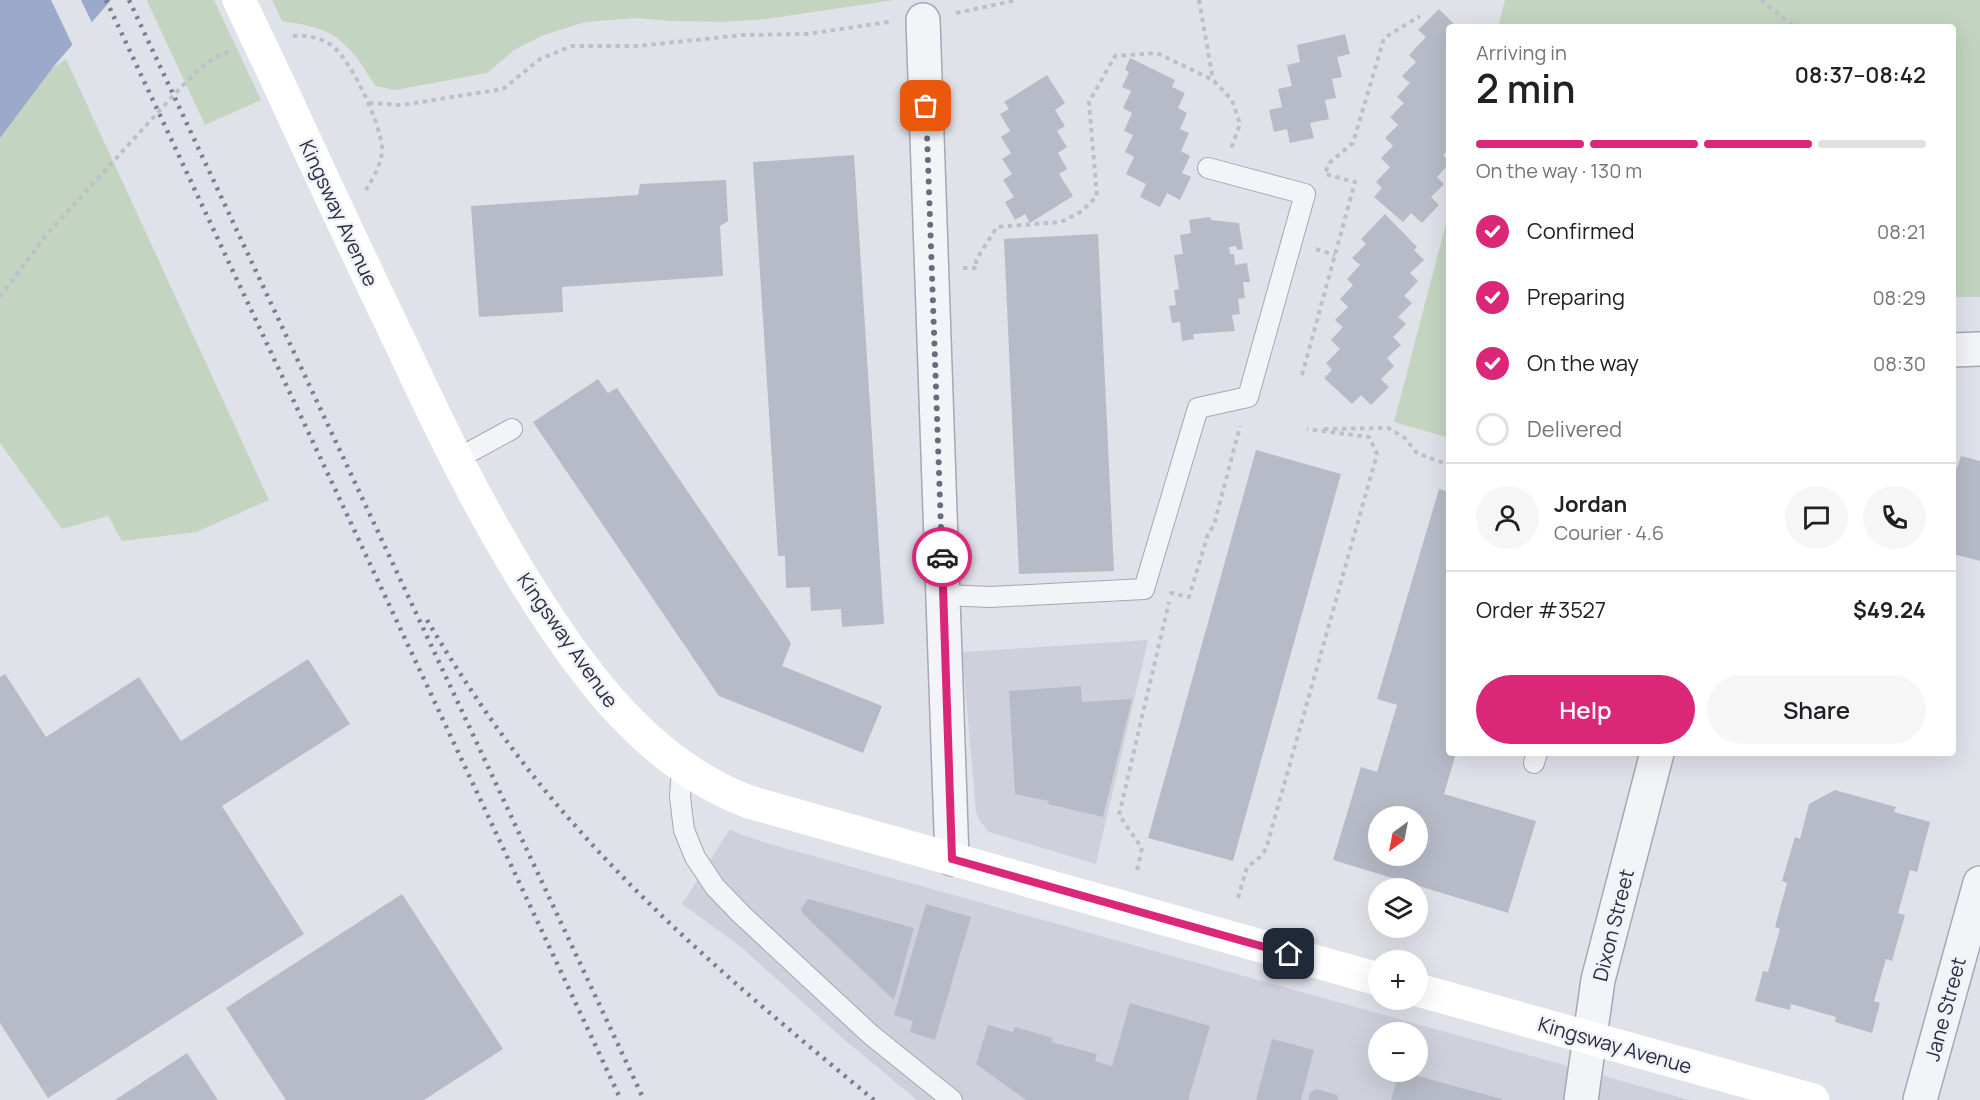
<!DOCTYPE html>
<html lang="en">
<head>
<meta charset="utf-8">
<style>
	:root { --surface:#fff; --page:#f6f6f6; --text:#202124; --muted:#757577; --line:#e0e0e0; --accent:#db2777 }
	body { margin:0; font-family:Manrope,sans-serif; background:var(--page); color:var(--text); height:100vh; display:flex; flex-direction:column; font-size:22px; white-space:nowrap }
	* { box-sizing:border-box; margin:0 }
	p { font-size:20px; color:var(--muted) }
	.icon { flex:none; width:33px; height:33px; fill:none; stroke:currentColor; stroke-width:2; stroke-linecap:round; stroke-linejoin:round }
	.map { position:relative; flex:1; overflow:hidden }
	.panel { position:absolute; left:1446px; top:24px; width:510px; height:732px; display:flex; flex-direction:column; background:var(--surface); border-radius:6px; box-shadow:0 6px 24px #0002 }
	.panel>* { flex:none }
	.needle { width:39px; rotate:212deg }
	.tools { position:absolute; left:1368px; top:806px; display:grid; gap:12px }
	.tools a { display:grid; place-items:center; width:60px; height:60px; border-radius:50%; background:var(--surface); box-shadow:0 6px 24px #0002; font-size:30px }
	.pin { position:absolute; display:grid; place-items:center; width:51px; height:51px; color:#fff; margin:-26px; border-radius:12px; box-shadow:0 3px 9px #0006 }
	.courier { position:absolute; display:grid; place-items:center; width:60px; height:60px; margin:-30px; border:4px solid #db2777; border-radius:50%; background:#fff; color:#222; box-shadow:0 2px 8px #0007 }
	.overview em { font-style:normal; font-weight:600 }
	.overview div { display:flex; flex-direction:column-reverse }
	.overview { display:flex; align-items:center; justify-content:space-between; height:102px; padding:0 30px }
	h1 { font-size:39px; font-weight:600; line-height:45px }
	.bar { display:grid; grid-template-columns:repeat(4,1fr); gap:9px 6px; align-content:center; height:72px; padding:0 30px }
	.bar i { height:8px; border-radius:4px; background:var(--line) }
	.bar .on { background:var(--accent) }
	.bar p { grid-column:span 4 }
	.line { display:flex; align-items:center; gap:15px; padding:0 30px; border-top:2px solid var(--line) }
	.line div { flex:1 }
	.round { display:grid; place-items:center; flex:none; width:63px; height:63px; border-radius:32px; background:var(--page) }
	ol { padding:0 30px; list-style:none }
	li { display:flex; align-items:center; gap:18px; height:66px }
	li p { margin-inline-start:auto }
	li .icon { padding:6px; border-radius:50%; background:var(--accent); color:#fff; stroke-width:4 }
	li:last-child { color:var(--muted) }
	li i { width:33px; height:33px; border:3px solid var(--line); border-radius:50% }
	.button { display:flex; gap:12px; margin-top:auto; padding:12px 30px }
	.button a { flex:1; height:69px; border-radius:36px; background:var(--accent); color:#fff; font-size:24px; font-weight:600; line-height:69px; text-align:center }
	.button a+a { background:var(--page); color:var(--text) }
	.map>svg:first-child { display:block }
	.built { fill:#ced1dc; fill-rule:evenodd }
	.green { fill:#c3d4c1 }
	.water { fill:#9baaca }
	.pier { fill:#e0e2ea }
	.building { fill:#b7bbc7; fill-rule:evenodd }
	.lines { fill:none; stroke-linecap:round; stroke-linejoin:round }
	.service-casing { stroke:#a5a8b4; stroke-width:22 }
	.minor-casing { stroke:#a5a8b4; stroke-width:36 }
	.path { stroke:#bec0c8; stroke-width:4; stroke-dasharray:4.5 4.5; stroke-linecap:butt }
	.service { stroke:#f3f4f8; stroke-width:20 }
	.minor { stroke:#f3f4f8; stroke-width:33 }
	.secondary { stroke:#fff; stroke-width:33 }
	.rail { stroke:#797f94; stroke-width:4.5; stroke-dasharray:3 6; stroke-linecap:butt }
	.secondary-bridge { stroke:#fff; stroke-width:33 }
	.done { stroke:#686c7c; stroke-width:6; stroke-dasharray:0 10.8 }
	.route { stroke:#db2777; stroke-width:8 }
	.labels { text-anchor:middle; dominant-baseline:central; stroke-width:5; stroke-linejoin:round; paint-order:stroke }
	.street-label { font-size:20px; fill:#282d41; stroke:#f0f2f7 }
</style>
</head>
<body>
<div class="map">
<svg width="1980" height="1100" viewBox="0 0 1980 1100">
	<rect width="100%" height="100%" fill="#e0e2ea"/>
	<g class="built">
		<polygon points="1148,640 1096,864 989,832 979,820 976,812 962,652"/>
		<path d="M730 829 742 835 770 844 1690 1100H917L840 1036 741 947 682 904ZM1378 1032H1418V1071H1378Z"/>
	</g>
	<g class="green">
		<polygon points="149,0 214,0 261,100 205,125 147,1"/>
		<path d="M272 0H894L766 19 722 22 670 21 637 18 585 22 544 35 514 50 487 73 395 90 376 86C367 75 361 61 351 51 331 28 311 26 282 21Z"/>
		<polygon points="1505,0 1980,0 1980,297 1953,297 1953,27 1498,27"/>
		<polygon points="66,59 269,500 196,532 122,541 108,516 62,529 0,443 0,128 27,85"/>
		<polygon points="1449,212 1449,438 1394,422"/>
	</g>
	<polygon class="water" points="0,0 111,0 54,66 0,138"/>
	<polygon class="pier" points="51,0 81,0 93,25 74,48"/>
	<g class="building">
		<polygon points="1439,9 1457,27 1449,27 1449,149 1443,155 1449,161 1449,164 1437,177 1444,184 1431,197 1439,205 1422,223 1411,213 1403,222 1374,197 1382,188 1376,182 1390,167 1381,158 1393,146 1385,138 1398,125 1390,117 1404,103 1397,97 1410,83 1402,76 1416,62 1409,55 1426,37 1418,30"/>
		<polygon points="1345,34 1350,54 1337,57 1342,77 1332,79 1336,98 1325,100 1329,119 1310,123 1314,138 1290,143 1287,129 1274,132 1269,110 1282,107 1278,89 1292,86 1287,65 1300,62 1297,45"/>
		<polygon points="1130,58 1175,80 1172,87 1185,93 1178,108 1187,113 1180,129 1189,133 1181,151 1190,156 1182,173 1191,177 1180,200 1167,193 1160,207 1140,197 1146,184 1126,174 1134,157 1125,152 1133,135 1124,131 1132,113 1123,108 1131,91 1122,87 1129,72 1125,70"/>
		<polygon points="1047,75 1065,103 1055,110 1065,126 1057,131 1067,147 1058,153 1067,169 1059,174 1073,196 1030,223 1025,214 1015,220 1005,202 1014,197 1003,180 1012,174 1002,159 1011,153 1001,137 1010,131 1000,114 1009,109 1004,102"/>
		<polygon points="854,155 884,624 842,627 841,609 811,611 810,587 786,588 785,556 778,556 753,162"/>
		<polygon points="726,180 728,221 720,226 723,276 562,287 563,312 479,317 471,206 638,195 640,184"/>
		<polygon points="1385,214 1417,247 1414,250 1424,260 1410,273 1418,281 1404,296 1412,303 1398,317 1406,324 1393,337 1401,345 1387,358 1394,366 1381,379 1389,387 1371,405 1361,395 1352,404 1324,378 1332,370 1326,363 1340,349 1331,340 1343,327 1335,320 1348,307 1340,299 1353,285 1347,279 1360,265 1352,258 1366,244 1361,239"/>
		<polygon points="1210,217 1211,220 1239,223 1243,249 1237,250 1236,246 1229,247 1230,254 1234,254 1235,265 1247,263 1250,282 1243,282 1245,298 1238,299 1240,314 1232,315 1235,331 1193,334 1194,339 1182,341 1180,322 1172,323 1169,306 1176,305 1174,290 1179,289 1174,255 1183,254 1180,235 1191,233 1189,220"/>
		<polygon points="1098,234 1114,571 1019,574 1004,239"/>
		<polygon points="598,379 608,393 617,388 791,643 782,666 882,706 863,753 719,696 533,422"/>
		<polygon points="1256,450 1341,474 1233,861 1148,838"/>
		<polygon points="1961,456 1980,461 1980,561 1953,554 1953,467 1957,468"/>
		<path d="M1439 489 1449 492V753H1456L1444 794 1536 821 1508 913 1333 860 1361 767 1377 772 1397 705 1377 699ZM1378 816H1418V855H1378Z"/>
		<polygon points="308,659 350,724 222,806 304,934 48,1098 0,1023 0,677 5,674 46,737 139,677 181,741"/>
		<polygon points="1081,686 1082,702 1132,699 1103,817 1048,804 1049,801 1015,794 1009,691"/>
		<polygon points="1835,790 1896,807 1894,812 1930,822 1917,872 1910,870 1898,913 1905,915 1892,961 1886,959 1874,1001 1880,1003 1872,1033 1835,1022 1836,1017 1791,1004 1790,1010 1755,1001 1763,971 1768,972 1780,929 1775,927 1787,883 1782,881 1795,837 1800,839 1809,804"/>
		<polygon points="402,894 503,1049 424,1100 286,1100 226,1008"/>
		<polygon points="808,899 914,928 894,1000 803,914 801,909"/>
		<polygon points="926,904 971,917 935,1040 910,1032 913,1021 894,1015"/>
		<polygon points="1130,1003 1210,1026 1188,1100 1026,1100 976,1064 988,1025 1013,1032 1015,1027 1053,1038 1051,1042 1097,1054 1095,1061 1112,1066"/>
		<polygon points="1272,1039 1314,1050 1301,1100 1256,1100"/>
		<polygon points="187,1053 218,1100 115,1100"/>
		<polygon points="1399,1071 1502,1099 1502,1100 1391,1100"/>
		<polygon points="1316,1089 1337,1095 1339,1100 1308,1100 1310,1093"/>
	</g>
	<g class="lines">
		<g class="service-casing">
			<g id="service">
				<polyline points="455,460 512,429"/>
				<polyline points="944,595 990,597 1144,589 1198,408 1248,397 1305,194 1208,168"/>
				<polyline points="1534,763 1537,753"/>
				<polyline points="682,767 680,797 684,830 695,857 715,887 741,914 870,1034 952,1100"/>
			</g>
		</g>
		<g class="minor-casing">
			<g id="minor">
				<polyline points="923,20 952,859"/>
				<polyline points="1953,350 1980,349"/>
				<polyline points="1581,1100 1598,980 1657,753"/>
				<polyline points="1920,1100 1980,883"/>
			</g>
		</g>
		<g class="path">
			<polyline points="1199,0 1213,80"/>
			<polyline points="1761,0 1795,27"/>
			<polyline points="956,13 1017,0"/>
			<path d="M293 36C304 35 318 37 328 43 350 55 380 123 382 147 383 162 373 178 366 190"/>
			<polyline points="369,103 402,105 503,89 540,59 572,46 638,46 743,35 807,34 889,22"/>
			<polyline points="1316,249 1335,255"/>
			<polyline points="963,268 977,268 976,260 997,227 1061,222 1082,211 1097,196 1089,102 1115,56 1157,53 1213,80 1232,100 1240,124 1231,149"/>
			<polyline points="0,297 47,234 182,86 206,63 229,51"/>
			<polyline points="1302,375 1355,182 1325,174 1329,163 1353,143 1384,38 1420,16"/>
			<polyline points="1324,429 1388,428 1405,438 1417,453 1449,465"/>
			<polyline points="1170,594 1171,593 1189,597 1208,534 1214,525 1240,426"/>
			<polyline points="1137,870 1142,848 1119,815 1169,602"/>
			<polyline points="1238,898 1247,867 1260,857 1266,849 1377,454 1369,437 1307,429"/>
		</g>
		<use href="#service" class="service"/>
		<use href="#minor" class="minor"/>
		<g class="secondary">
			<path d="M278 82C318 169 359 257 401 344 440 428 480 510 529 588 584 676 649 764 749 802L1378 979"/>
			<polyline points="1418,990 1813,1100"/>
		</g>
		<g class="rail">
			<polyline points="106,0 621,1100"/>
			<polyline points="129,0 644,1100"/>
			<path d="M427 620C471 694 521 766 579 830 667 929 772 1016 874 1100"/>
		</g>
		<polyline class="secondary-bridge" points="239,0 278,82"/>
	</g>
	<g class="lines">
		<polyline class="done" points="926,106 942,557"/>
		<polyline class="route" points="942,557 952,859 1289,954"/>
	</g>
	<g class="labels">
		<g class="street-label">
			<text transform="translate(339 213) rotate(65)">Kingsway Avenue</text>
			<text transform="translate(568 640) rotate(55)">Kingsway Avenue</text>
			<text transform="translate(1613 925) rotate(-76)">Dixon Street</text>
			<text transform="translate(1945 1009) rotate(-75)">Jane Street</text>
			<text transform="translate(1615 1045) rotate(16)">Kingsway Avenue</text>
		</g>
	</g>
</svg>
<div class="tools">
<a><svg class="needle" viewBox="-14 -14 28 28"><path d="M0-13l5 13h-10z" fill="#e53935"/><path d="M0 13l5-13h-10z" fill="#757577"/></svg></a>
<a><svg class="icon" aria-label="layers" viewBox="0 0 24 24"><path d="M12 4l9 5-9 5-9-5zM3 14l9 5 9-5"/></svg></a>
<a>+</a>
<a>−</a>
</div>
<div class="pin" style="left:926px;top:106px;background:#ea580c"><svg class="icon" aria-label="bag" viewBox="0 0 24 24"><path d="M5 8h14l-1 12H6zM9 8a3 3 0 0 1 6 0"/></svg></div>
<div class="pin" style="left:1289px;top:954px;background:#1f2937"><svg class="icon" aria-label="home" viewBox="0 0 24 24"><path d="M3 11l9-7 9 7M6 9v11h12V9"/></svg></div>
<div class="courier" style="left:942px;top:557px"><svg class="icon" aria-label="car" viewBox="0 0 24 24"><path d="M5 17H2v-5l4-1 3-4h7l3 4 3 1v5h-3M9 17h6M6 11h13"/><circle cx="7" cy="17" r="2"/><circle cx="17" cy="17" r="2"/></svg></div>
<section class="panel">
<div class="overview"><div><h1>2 min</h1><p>Arriving in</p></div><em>08:37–08:42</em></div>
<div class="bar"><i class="on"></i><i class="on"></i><i class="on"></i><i></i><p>On the way · 130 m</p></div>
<ol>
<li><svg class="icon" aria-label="check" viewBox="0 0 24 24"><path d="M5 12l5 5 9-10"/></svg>Confirmed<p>08:21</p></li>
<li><svg class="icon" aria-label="check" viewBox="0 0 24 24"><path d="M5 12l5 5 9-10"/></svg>Preparing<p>08:29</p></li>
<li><svg class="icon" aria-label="check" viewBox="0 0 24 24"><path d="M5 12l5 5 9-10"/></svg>On the way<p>08:30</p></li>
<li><i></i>Delivered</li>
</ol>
<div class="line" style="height:108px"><a class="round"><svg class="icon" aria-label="person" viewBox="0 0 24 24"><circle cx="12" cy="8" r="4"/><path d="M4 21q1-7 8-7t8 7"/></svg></a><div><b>Jordan</b><p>Courier · 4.6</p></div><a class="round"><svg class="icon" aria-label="chat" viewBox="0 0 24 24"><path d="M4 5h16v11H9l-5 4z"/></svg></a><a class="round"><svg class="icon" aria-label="phone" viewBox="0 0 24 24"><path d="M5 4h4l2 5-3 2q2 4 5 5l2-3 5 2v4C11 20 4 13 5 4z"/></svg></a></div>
<div class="line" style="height:78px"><div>Order #3527</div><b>$49.24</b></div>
<div class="button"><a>Help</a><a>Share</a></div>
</section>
</div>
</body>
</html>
